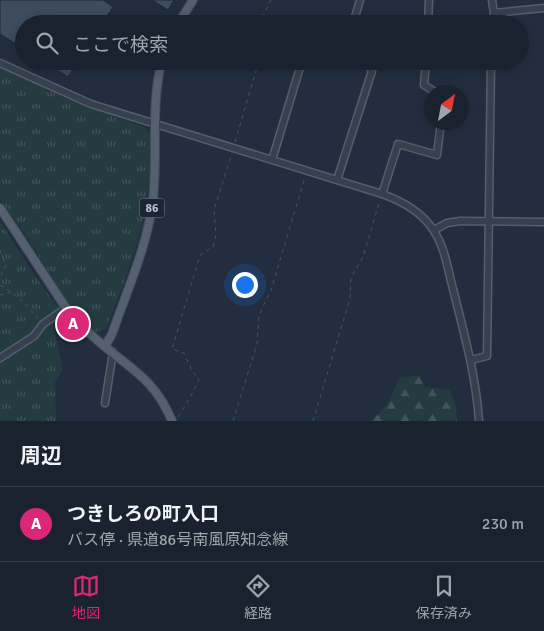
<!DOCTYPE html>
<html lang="ja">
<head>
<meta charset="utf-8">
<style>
	:root { --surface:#1a222f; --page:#272f3b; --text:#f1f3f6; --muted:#9fa4aa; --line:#383f4b; --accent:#db2777 }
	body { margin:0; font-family:Signika,"Noto Sans JP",sans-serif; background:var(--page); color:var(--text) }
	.compass { position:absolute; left:424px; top:85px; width:45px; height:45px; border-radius:50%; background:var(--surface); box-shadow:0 2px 12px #0003; rotate:32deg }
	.you { position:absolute; left:244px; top:284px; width:18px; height:18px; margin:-12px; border:4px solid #fff; border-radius:50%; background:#1a73e8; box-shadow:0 0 0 8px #1a73e833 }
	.badge { display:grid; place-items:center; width:32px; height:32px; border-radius:50%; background:var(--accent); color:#fff; font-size:16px; font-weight:700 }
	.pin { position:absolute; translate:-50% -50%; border:2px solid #fff; box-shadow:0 1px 5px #0006 }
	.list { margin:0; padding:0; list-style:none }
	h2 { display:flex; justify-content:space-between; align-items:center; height:65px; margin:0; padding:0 20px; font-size:21px }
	h2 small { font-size:16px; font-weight:400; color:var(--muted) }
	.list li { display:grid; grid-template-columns:32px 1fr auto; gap:15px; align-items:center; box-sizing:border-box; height:75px; padding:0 20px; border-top:1px solid var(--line) }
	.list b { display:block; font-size:19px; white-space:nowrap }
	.list p { margin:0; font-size:16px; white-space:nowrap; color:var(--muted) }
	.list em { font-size:16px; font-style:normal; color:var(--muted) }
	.icon { flex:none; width:28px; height:28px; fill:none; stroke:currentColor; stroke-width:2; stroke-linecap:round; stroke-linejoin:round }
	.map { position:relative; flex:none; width:544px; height:421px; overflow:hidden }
	.search { position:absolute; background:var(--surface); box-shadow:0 2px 12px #0003; left:15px; right:15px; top:15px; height:55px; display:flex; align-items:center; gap:12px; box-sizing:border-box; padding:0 18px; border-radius:28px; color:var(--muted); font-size:19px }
	.sheet { height:140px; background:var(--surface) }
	nav { display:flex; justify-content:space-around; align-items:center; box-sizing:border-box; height:70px; border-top:1px solid var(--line); background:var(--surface); font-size:14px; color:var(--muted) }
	nav a { display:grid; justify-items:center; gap:2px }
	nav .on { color:var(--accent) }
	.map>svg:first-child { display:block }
	.grass { fill:url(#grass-tufts) }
	.forest { fill:url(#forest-firs) }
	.building { fill:#3d4c5f; stroke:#1d2736 }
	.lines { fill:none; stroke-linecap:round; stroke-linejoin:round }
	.minor-casing { stroke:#545e6d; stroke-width:9 }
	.major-casing { stroke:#3f4958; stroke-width:10 }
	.path { stroke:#3f585a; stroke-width:1; stroke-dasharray:4 4; stroke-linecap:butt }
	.minor { stroke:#36404f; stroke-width:6 }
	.major { stroke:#545f6f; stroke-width:8 }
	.labels { text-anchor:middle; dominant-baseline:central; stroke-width:4; stroke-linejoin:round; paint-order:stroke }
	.shield { fill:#1b2534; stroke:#858e9d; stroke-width:1 }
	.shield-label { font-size:12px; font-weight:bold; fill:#b2bbca }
</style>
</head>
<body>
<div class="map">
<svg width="544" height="421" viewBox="0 0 544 421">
	<defs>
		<pattern id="grass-tufts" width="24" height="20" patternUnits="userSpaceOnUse" patternTransform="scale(1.25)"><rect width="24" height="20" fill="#243c40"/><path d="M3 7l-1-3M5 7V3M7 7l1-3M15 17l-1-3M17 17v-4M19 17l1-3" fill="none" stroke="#41565a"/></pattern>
		<pattern id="forest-firs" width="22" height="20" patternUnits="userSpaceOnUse" patternTransform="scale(1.25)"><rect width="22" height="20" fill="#243c40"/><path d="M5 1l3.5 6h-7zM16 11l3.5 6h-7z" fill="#41565a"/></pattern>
	</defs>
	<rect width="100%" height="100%" fill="#222e3f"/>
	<g class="grass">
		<path d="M 0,68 L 90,108 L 144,127 L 150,134 C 149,156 150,178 147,200 C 140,245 122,287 106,329 L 94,332 L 65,299 L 32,245 L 0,199 Z"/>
		<polygon points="0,221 29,267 63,315 53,324 63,370 55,381 56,421 0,421"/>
	</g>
	<polygon class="forest" points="419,376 425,387 450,390 456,406 457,421 371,421 387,405 400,377"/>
	<g class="building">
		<polygon points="0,0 103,0 113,7 102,24 24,24 24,49 0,34"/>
		<polygon points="152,0 174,0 168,10"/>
		<polygon points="43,61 78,61 68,77"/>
	</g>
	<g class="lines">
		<g class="minor-casing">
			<g id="minor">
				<polyline points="492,0 494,13 493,24"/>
				<polyline points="494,13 544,8"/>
				<polyline points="353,24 360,0"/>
				<polyline points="428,24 429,0"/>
				<polyline points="426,61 424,85 435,92"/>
				<path d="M 0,63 L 91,104 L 382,194 C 402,201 422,212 434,231 C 445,248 448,270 453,289 C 464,333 476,376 479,421"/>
				<polyline points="272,160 302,61"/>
				<polyline points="337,180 372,71 368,66 352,61"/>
				<polyline points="382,194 398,144 437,155 441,122"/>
				<polyline points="434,230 447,223 460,221 544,222"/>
				<polyline points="0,358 34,336 43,324 66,308"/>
				<polyline points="471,360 487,356 491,61"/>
				<polyline points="105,403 113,352"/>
			</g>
		</g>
		<g class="major-casing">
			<g id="major">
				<polyline points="178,24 193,0"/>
				<path d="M 0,208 L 66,308 C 75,319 85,330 96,339 C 128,368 154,377 172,421"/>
				<path d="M 105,346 L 112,334 C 127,290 148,245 153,199 C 158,153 150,105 162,61"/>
			</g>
		</g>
		<g class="path">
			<polyline points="268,24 263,16 271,0"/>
			<polyline points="235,142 259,61"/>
			<polyline points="0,250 6,266 0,276"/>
			<path d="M 0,285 C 16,294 28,305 38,319"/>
			<polyline points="0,295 11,292"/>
			<polyline points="178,417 191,396 199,379 192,371 184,353 172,349 200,255 213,247 216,235 214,210 232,153"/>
			<polyline points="233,421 257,344 259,315 271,290 305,177"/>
			<polyline points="313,421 350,299 351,278 363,257 380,200"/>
		</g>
		<use href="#minor" class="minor"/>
		<use href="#major" class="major"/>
	</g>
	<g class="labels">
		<rect class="shield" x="139.5" y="198.5" width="25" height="19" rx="4"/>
		<g class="shield-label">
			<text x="152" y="208">86</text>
		</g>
	</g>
</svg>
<svg class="compass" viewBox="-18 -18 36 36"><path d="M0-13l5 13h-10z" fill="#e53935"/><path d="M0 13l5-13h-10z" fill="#9fa4aa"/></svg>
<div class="you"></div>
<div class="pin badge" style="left:73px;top:324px">A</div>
<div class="search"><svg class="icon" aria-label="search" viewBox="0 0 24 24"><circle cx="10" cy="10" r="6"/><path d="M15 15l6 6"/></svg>ここで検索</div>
</div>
<section class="sheet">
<h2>周辺<small></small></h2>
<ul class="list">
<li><span class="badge">A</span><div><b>つきしろの町入口</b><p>バス停 · 県道86号南風原知念線</p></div><em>230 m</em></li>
</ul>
</section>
<nav>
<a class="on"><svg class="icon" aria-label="map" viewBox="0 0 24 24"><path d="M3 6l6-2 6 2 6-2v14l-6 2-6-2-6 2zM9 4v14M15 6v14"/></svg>地図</a>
<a><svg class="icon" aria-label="directions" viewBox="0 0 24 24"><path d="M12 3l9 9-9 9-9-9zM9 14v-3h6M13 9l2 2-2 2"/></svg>経路</a>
<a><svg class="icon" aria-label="saved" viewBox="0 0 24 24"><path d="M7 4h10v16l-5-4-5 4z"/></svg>保存済み</a>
</nav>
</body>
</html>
